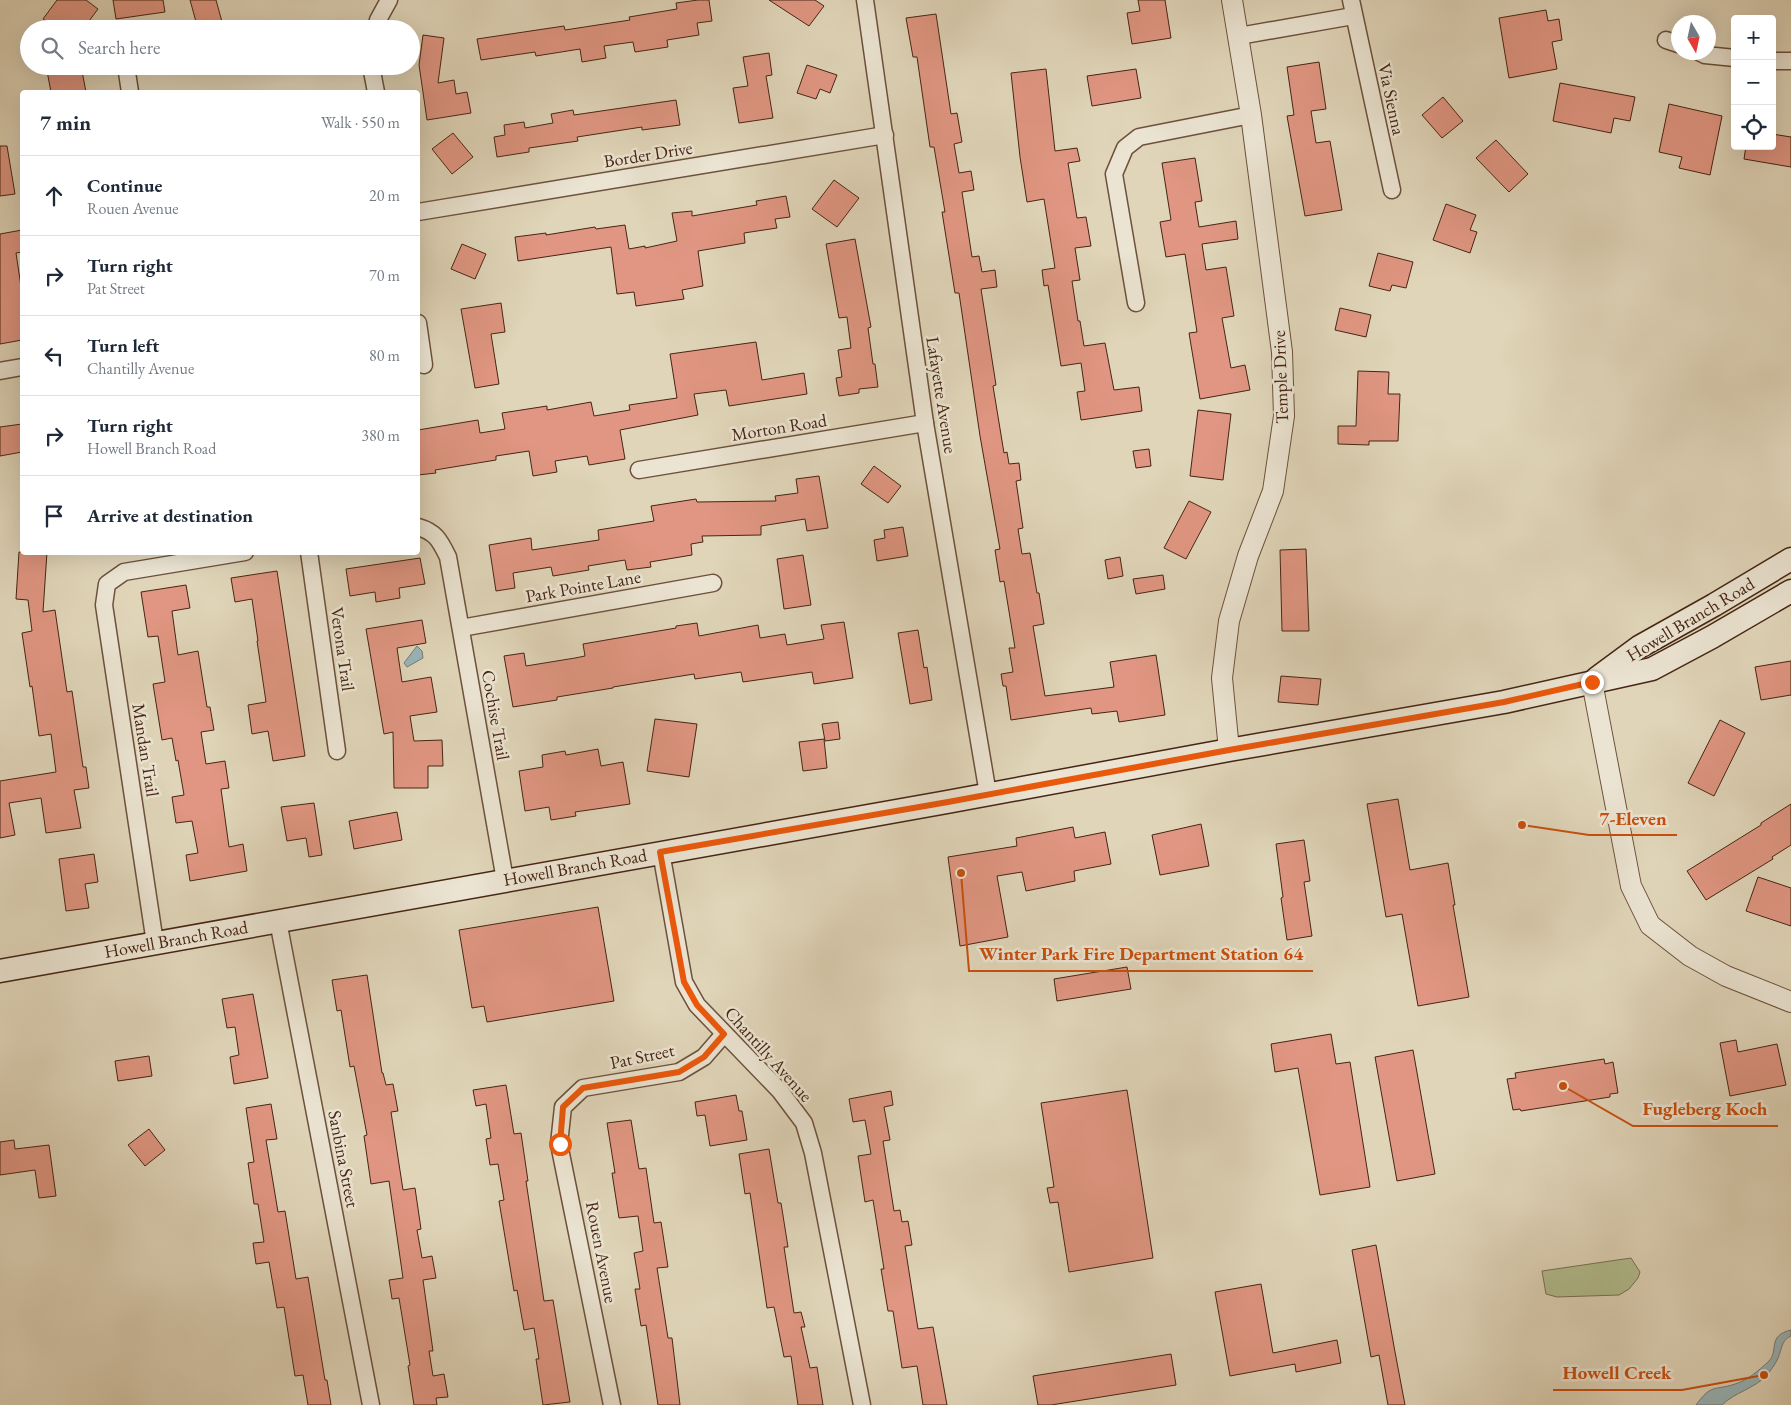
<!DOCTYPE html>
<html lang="en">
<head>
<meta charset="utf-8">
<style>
	:root { --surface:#fff; --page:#f2f2f3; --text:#1f2937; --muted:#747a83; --line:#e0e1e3 }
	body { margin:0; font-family:"EB Garamond",serif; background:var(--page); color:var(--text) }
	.controls { position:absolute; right:15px; top:15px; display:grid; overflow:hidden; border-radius:5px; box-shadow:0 5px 20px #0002 }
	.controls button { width:45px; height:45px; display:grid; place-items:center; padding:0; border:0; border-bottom:1px solid var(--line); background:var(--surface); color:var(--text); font:25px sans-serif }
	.compass { position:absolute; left:1671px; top:15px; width:45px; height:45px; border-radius:50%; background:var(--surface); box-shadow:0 5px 20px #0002; rotate:171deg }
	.stop { position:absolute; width:15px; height:15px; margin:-11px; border:4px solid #ea580c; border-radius:50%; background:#fff }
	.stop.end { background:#ea580c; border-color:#fff; box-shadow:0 1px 5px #0008 }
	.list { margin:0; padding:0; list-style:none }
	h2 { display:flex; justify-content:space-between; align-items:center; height:65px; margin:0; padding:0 20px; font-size:21px }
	h2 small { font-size:16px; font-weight:400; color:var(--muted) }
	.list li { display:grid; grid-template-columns:32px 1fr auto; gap:15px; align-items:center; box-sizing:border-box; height:80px; padding:0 20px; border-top:1px solid var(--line) }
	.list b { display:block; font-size:19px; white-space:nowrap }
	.list p { margin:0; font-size:16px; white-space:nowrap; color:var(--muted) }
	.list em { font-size:16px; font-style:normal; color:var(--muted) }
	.icon { flex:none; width:28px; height:28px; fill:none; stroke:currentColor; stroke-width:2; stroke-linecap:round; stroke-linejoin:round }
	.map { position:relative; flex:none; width:1791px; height:1405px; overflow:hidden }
	.search { position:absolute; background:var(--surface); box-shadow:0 5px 20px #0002; left:20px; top:20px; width:400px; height:55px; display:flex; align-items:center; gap:12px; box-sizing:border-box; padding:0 18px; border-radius:28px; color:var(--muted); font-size:19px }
	.panel { position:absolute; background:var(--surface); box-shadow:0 5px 20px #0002; left:20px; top:90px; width:400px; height:465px; border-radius:5px }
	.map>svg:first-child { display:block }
	.green { fill:#b2bd8f; stroke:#7c7151 }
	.water { fill:#98b6ba; stroke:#777c77 }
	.building { fill:#e09682; stroke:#462513 }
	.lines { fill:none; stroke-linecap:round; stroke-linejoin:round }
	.minor-casing { stroke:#6c513c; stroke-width:19 }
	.tertiary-casing { stroke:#6c513c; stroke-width:22 }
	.secondary-casing { stroke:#462513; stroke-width:25 }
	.minor { stroke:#ebe4d2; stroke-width:16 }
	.tertiary { stroke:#ebe4d2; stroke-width:20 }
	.secondary { stroke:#ebe4d2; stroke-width:22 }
	.route { stroke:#ea580c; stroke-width:6 }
	.labels { text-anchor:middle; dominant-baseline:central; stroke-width:5; stroke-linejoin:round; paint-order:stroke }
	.street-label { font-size:18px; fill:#462513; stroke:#ebe4d2 }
	.leader { fill:none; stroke:#c84f0d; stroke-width:2 }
	.callout-dot { fill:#c84f0d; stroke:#ebe4d2; stroke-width:2 }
	.callout-label { font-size:19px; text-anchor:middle; font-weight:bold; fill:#c84f0d; stroke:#ebe4d2; stroke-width:5; stroke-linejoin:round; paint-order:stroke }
</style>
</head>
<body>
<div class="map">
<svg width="1791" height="1405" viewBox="0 0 1791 1405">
	<rect width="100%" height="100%" fill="#e0d5b9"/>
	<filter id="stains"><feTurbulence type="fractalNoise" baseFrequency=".004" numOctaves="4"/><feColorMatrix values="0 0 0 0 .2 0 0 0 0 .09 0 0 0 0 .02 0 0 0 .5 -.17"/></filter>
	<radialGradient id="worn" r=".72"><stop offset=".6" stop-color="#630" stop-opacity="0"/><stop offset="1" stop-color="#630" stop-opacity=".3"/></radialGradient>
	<polygon class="green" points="1631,1258 1640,1272 1638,1278 1629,1289 1619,1295 1557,1297 1546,1294 1542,1271"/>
	<g class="water">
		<polygon points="417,646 422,651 423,658 407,667 404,663"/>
		<path d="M 1791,1330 L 1791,1336 C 1780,1340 1782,1353 1776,1362 C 1774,1366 1770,1371 1767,1375 C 1754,1389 1735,1392 1722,1405 L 1696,1405 C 1712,1383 1714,1391 1735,1384 C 1748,1380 1758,1371 1768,1362 C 1780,1351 1766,1336 1791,1330 Z"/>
	</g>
	<g class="building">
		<polygon points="57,0 86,0 98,9 83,29 57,29 43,19"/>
		<polygon points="113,0 163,0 165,12 116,19"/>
		<polygon points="190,0 216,0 224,29 198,29"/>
		<polygon points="698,0 709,0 712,21 697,23 699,35 667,40 668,47 635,52 633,42 604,46 606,58 582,62 580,49 536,56 535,52 481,60 477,39 564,26 565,30 630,20 629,17 677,9 676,3"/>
		<polygon points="769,0 815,0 824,6 809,26"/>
		<polygon points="1138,0 1165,0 1171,38 1132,44 1127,13 1140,11"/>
		<polygon points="1546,10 1548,21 1559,19 1562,40 1552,42 1557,69 1509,78 1499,18"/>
		<polygon points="936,14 951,114 957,113 962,142 954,144 959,173 971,171 974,190 962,192 972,257 979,256 982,272 995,270 997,287 981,289 996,385 993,386 1004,453 1007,452 1009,464 1019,463 1021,480 1016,481 1023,528 1018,529 1022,554 1030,553 1037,593 1039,593 1044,624 1033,626 1045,696 1114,687 1110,662 1156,655 1165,715 1119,722 1117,711 1092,714 1091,708 1011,720 1006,686 1003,686 1001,674 1013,672 1009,648 1015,648 1004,581 1000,582 995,550 1000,549 980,436 959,293 955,293 942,212 945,212 934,147 930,147 917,57 913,57 906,18"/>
		<polygon points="423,35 444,38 438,83 454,80 456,94 467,92 471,113 427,120 419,65"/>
		<polygon points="769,53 772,75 766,76 773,118 739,123 733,88 748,86 743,57"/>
		<polygon points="1319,62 1326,109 1311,111 1316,143 1330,141 1342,210 1305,216 1287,116 1294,115 1287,67"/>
		<polygon points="807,65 837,75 830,93 820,89 816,99 797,93"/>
		<polygon points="70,66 81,66 86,92 51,92 47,71"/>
		<polygon points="1046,69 1055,151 1077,148 1080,161 1068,163 1077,218 1086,217 1091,246 1075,248 1080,280 1072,281 1078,321 1080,321 1084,346 1105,343 1114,390 1139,387 1142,411 1081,420 1077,392 1085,391 1081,363 1061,366 1048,285 1044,286 1042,270 1055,268 1044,199 1027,202 1020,157 1011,73"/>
		<polygon points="1136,69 1141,98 1092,106 1087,76"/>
		<polygon points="1560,83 1635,97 1630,121 1614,118 1611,133 1553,121"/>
		<polygon points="1443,97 1463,121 1442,138 1422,115"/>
		<polygon points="676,100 680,125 642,130 642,127 577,137 578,141 529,148 529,152 497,157 494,137 505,135 504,125 524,122 525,128 553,123 551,114 573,110 574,115"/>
		<polygon points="1669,104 1722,116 1710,175 1679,168 1682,157 1659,152"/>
		<polygon points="453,133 473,157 452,174 432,149"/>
		<polygon points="1772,134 1791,137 1791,167 1744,159 1746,146 1772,146"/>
		<polygon points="1496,140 1528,174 1509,192 1476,158"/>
		<polygon points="0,146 7,146 15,194 0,196"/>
		<polygon points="1195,158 1202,201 1195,202 1199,227 1236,221 1238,239 1202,244 1206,270 1226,267 1234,316 1222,318 1231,368 1245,365 1250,390 1200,399 1189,333 1197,332 1185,254 1166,257 1160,222 1171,220 1162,163"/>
		<polygon points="834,180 859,198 837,227 812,209"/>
		<polygon points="786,196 790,217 775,219 777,228 744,233 745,243 698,251 703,286 682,290 684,299 636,306 634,292 617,294 611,247 518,261 515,237 546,233 546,235 595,227 596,229 625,225 629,249 645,246 645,248 677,241 672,213 692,211 692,216 757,205 756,201"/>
		<polygon points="1446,204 1476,215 1470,230 1477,232 1470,253 1433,240"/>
		<polygon points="22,230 22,252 16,253 22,293 22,340 0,344 0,234"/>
		<polygon points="855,239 871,327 868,328 873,364 875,364 878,387 859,389 859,393 839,396 836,378 842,377 838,350 851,348 847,317 839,318 826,244"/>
		<polygon points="462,244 486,254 475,279 451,269"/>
		<polygon points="1378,253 1413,262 1406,288 1392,285 1390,291 1369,286"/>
		<polygon points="501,303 505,332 491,334 499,384 475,388 461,309"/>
		<polygon points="1340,308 1371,315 1366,337 1335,330"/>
		<polygon points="756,342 762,380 804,373 807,394 729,406 726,390 694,394 698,415 620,430 625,459 589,465 587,456 555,461 557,472 533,476 529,451 496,456 496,460 435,470 436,473 418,475 418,430 478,420 480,433 505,429 502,413 547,406 547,410 591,402 594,416 630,410 629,405 677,398 670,354"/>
		<polygon points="1358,371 1389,372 1388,394 1400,394 1398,441 1369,441 1369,445 1338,444 1338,426 1356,426"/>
		<polygon points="1198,410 1231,414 1223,480 1190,476"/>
		<polygon points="22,424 22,452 0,456 0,427"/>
		<polygon points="1149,449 1151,466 1136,468 1133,451"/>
		<polygon points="874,466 901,486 888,503 861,484"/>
		<polygon points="819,476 828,528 807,531 805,519 761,526 761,535 702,536 703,542 691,544 692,555 650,562 651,567 627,570 625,560 588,566 589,570 553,576 551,567 513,573 515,588 496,591 489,545 531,538 532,550 599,540 598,530 654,521 651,506 696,499 697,502 776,501 775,496 798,493 796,479"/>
		<polygon points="1189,501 1211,512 1186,559 1164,548"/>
		<polygon points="903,527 908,556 877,561 874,540 885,538 884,530"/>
		<polygon points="1306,549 1309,631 1282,631 1280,550"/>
		<polygon points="19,552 47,552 43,612 55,610 67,692 72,691 83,767 86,767 89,788 74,790 81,828 46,833 41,798 9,803 15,835 0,838 0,781 56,772 51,734 39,736 32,686 30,687 22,633 32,631 28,600 16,599"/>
		<polygon points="803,555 811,605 784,609 777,559"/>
		<polygon points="1120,557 1123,576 1108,579 1105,560"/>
		<polygon points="420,558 425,584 399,588 400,598 376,602 375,592 350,596 346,569"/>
		<polygon points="277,571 305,756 273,761 268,731 252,734 248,705 266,702 257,641 258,641 252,599 235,602 231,578"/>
		<polygon points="1163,575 1165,589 1136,594 1133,579"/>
		<polygon points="186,585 190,608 172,611 178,655 198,651 207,707 210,707 214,730 201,732 206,764 225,761 229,788 221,789 229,847 243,844 247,871 190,881 186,855 198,853 192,821 176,823 172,797 184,795 178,760 176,761 172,738 162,740 153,684 165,682 158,636 148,637 141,592"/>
		<polygon points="422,620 426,643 397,648 402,682 431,677 437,712 410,716 414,741 442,740 443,766 428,766 428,788 394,788 393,732 384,734 366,629"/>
		<polygon points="844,622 853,678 814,684 812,672 743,682 741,672 695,679 694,674 613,687 613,688 557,697 557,700 513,707 504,656 524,653 526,666 575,658 585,656 583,644 676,628 676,626 697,623 699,636 758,625 760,638 785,634 787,645 824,639 821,625"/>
		<polygon points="918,630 924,668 927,667 932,700 910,704 898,633"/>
		<polygon points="1791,661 1791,695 1761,700 1755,667"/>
		<polygon points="1281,676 1321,679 1318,705 1278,702"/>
		<polygon points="655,719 697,724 689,777 647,771"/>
		<polygon points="1720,720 1745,733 1714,796 1688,783"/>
		<polygon points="838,722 840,739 825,741 822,724"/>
		<polygon points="824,739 827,768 803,771 799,742"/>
		<polygon points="598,749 601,766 623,762 630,804 575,812 576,816 551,820 549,807 525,811 519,771 543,767 542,755 565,751 566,755"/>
		<polygon points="1398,799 1410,870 1448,863 1455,905 1453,905 1469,997 1418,1006 1402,914 1386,917 1367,804"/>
		<polygon points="314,803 322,855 309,857 306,838 287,841 281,807"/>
		<polygon points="1791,804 1791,845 1772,857 1773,859 1706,900 1687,871 1761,825 1761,823"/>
		<polygon points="397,812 402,840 354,849 349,821"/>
		<polygon points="1201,824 1209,866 1160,875 1152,835"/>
		<polygon points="1073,827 1075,838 1105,832 1111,864 1074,871 1075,881 1026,891 1022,872 997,876 1008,937 960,946 948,857 1017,846 1016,838"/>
		<polygon points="1304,840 1310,881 1304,882 1312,936 1287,940 1281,898 1283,897 1276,844"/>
		<polygon points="94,854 98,882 85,884 89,908 66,911 59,859"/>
		<polygon points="1758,877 1791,888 1791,926 1746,911"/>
		<polygon points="598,907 614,1001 487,1022 484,1006 472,1008 459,930"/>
		<polygon points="1127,967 1131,989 1057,1001 1054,979"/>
		<polygon points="367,975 382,1073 383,1073 386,1085 393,1084 398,1111 391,1112 403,1190 415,1188 421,1229 417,1230 422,1258 432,1256 436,1278 423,1280 433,1351 429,1351 433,1376 444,1374 448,1397 436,1398 437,1405 414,1405 408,1366 410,1365 399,1298 392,1299 389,1280 403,1278 389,1181 371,1184 364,1136 367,1135 354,1066 350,1067 341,1010 337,1011 332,980"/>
		<polygon points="253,994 268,1078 234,1084 230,1057 239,1055 235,1027 227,1028 222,999"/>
		<polygon points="1331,1034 1336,1064 1350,1062 1370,1187 1320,1195 1298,1068 1275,1072 1271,1044"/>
		<polygon points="1736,1040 1738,1052 1777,1044 1786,1085 1730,1096 1720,1043"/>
		<polygon points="1413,1050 1435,1174 1397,1181 1375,1057"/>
		<polygon points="149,1056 152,1076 118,1081 115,1061"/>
		<polygon points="1604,1059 1605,1064 1613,1062 1618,1093 1610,1094 1610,1097 1521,1111 1520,1109 1513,1110 1507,1079 1516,1078 1515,1073"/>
		<polygon points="506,1085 514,1134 521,1133 528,1181 526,1181 544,1301 553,1300 570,1402 543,1405 536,1359 539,1359 534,1328 524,1330 517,1290 514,1291 499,1201 504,1200 498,1164 490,1165 486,1139 491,1138 486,1104 476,1106 473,1090"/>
		<polygon points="1127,1090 1153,1258 1069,1272 1058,1202 1050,1203 1047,1188 1054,1187 1041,1103"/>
		<polygon points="891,1091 893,1105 884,1107 890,1140 883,1141 894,1211 900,1210 902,1222 908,1221 912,1245 905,1246 918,1329 933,1327 947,1405 923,1405 917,1366 902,1368 893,1311 888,1311 881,1269 884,1269 873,1200 865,1202 858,1156 871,1154 865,1120 853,1122 849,1099"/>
		<polygon points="736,1095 739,1111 742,1111 747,1140 710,1146 705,1115 697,1116 695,1102"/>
		<polygon points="271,1104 277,1139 266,1140 278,1212 285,1211 296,1279 308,1277 325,1380 327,1380 331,1405 308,1405 303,1375 295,1376 284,1307 277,1308 269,1262 256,1264 253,1243 264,1242 258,1204 254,1204 248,1163 254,1162 246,1108"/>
		<polygon points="631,1120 639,1169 646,1168 654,1223 661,1222 668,1267 657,1268 668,1338 672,1338 680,1405 658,1405 646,1325 641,1326 635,1289 640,1289 634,1253 643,1251 638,1216 619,1218 612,1173 615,1173 607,1123"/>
		<polygon points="149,1129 165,1150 145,1166 128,1145"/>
		<polygon points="14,1140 15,1149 49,1145 56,1196 39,1198 35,1170 0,1175 0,1142"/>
		<polygon points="769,1149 778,1203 781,1203 788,1247 784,1247 794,1313 801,1312 805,1327 801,1327 810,1368 817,1367 823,1405 798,1405 791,1356 784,1357 774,1307 767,1308 750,1193 745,1194 739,1154"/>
		<polygon points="1376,1245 1395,1352 1405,1405 1388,1405 1379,1355 1371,1357 1352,1250"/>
		<polygon points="1261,1284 1273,1353 1337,1340 1341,1363 1296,1372 1295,1364 1230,1376 1215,1292"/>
		<polygon points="1171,1354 1176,1385 1051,1405 1038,1405 1033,1376"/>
	</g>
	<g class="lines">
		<g class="minor-casing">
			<g id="minor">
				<polyline points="865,0 925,423 988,794"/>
				<polyline points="1351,0 1392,190"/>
				<polyline points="376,29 378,20 389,0"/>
				<polyline points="1239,36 1353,16"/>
				<polyline points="1666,40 1678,44"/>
				<polyline points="1699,52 1705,55 1735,58"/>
				<polyline points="1772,61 1791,61"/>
				<polyline points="126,66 130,92"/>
				<polyline points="371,66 376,92"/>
				<polyline points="418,212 885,135"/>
				<polyline points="1136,303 1114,174 1125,148 1139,137 1251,115"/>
				<polyline points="418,323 424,365"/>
				<polyline points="0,371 22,367"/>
				<polyline points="639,470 925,423"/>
				<path d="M 418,527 C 436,532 440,541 448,557 L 505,880"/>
				<polyline points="309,552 337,751"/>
				<polyline points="461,628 713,583"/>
				<polyline points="661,852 684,982 697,1005 780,1091 804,1123 813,1153 862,1405"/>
				<polyline points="278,921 371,1405"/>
				<polyline points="155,943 104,605 107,584 124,572 245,552"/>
				<polyline points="612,1405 559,1144 563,1107 583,1088 679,1072 704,1057 724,1034"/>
			</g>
		</g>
		<g class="tertiary-casing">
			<g id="tertiary">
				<polyline points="1592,682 1631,886 1650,925 1690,956 1726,976 1791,1002"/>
				<polyline points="1229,750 1222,678 1229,621 1248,556 1273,491 1284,416 1282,352 1251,115 1232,0"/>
			</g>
		</g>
		<g class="secondary-casing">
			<g id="secondary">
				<polyline points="1597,678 1639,647 1714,605 1791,559"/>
				<polyline points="0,971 947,802 1229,750 1504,702 1652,669 1712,637 1791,591"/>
			</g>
		</g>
		<use href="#minor" class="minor"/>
		<use href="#tertiary" class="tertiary"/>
		<use href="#secondary" class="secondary"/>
	</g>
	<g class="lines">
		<polyline class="route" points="560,1144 563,1107 583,1088 679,1072 704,1057 724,1034 697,1005 684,982 660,852 948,802 1229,750 1504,702 1592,682"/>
	</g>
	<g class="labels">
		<g class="street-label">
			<text transform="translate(1392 99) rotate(78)">Via Sienna</text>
			<text transform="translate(648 154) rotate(-9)">Border Drive</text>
			<text transform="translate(1280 377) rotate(-92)">Temple Drive</text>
			<text transform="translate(942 395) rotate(81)">Lafayette Avenue</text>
			<text transform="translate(779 427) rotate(-9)">Morton Road</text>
			<text transform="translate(583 586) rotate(-10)">Park Pointe Lane</text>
			<text transform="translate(1690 619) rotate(-31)">Howell Branch Road</text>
			<text transform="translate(343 649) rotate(82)">Verona Trail</text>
			<text transform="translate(496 715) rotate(80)">Cochise Trail</text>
			<text transform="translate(146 750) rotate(81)">Mandan Trail</text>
			<text transform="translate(575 867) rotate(-10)">Howell Branch Road</text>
			<text transform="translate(176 939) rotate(-10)">Howell Branch Road</text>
			<text transform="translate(769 1054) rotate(48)">Chantilly Avenue</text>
			<text transform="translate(642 1056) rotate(-12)">Pat Street</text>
			<text transform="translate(344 1159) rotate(79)">Sanbina Street</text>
			<text transform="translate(602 1252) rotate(79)">Rouen Avenue</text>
		</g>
	</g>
	<path class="leader" d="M1522 825L1589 835H1677M961 873L969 971H1313M1563 1086L1633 1126H1778M1764 1375L1682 1390H1553"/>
	<g class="callout-dot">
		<circle cx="1522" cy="825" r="5"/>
		<circle cx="961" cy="873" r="5"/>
		<circle cx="1563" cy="1086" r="5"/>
		<circle cx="1764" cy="1375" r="5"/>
	</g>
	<g class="callout-label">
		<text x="1633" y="825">7-Eleven</text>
		<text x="1141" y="960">Winter Park Fire Department Station 64</text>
		<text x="1705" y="1115">Fugleberg Koch</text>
		<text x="1617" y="1379">Howell Creek</text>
	</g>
	<rect width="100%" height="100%" filter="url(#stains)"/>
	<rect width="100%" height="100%" fill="url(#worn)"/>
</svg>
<div class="controls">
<button>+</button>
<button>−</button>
<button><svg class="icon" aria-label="locate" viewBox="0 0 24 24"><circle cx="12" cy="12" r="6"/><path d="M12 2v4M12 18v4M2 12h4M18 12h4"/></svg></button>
</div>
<svg class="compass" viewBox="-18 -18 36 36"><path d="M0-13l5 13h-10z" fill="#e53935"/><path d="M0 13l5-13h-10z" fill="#747a83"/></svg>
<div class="stop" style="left:560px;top:1144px"></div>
<div class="stop end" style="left:1592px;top:682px"></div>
<div class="search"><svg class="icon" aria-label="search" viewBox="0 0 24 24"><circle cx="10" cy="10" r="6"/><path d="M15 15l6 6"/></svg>Search here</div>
<section class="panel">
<h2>7 min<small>Walk · 550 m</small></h2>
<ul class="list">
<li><svg class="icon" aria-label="ahead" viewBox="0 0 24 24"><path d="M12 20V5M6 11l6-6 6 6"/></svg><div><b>Continue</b><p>Rouen Avenue</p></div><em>20 m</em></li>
<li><svg class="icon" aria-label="right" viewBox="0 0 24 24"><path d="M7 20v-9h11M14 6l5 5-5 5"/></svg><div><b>Turn right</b><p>Pat Street</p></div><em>70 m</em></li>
<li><svg class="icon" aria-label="left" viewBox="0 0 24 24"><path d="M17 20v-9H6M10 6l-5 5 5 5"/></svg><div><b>Turn left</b><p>Chantilly Avenue</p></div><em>80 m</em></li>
<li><svg class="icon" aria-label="right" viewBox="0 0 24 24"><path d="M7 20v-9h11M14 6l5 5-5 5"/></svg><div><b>Turn right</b><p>Howell Branch Road</p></div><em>380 m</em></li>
<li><svg class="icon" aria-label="arrive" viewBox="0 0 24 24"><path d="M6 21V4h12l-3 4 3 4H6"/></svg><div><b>Arrive at destination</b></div></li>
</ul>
</section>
</div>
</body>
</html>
